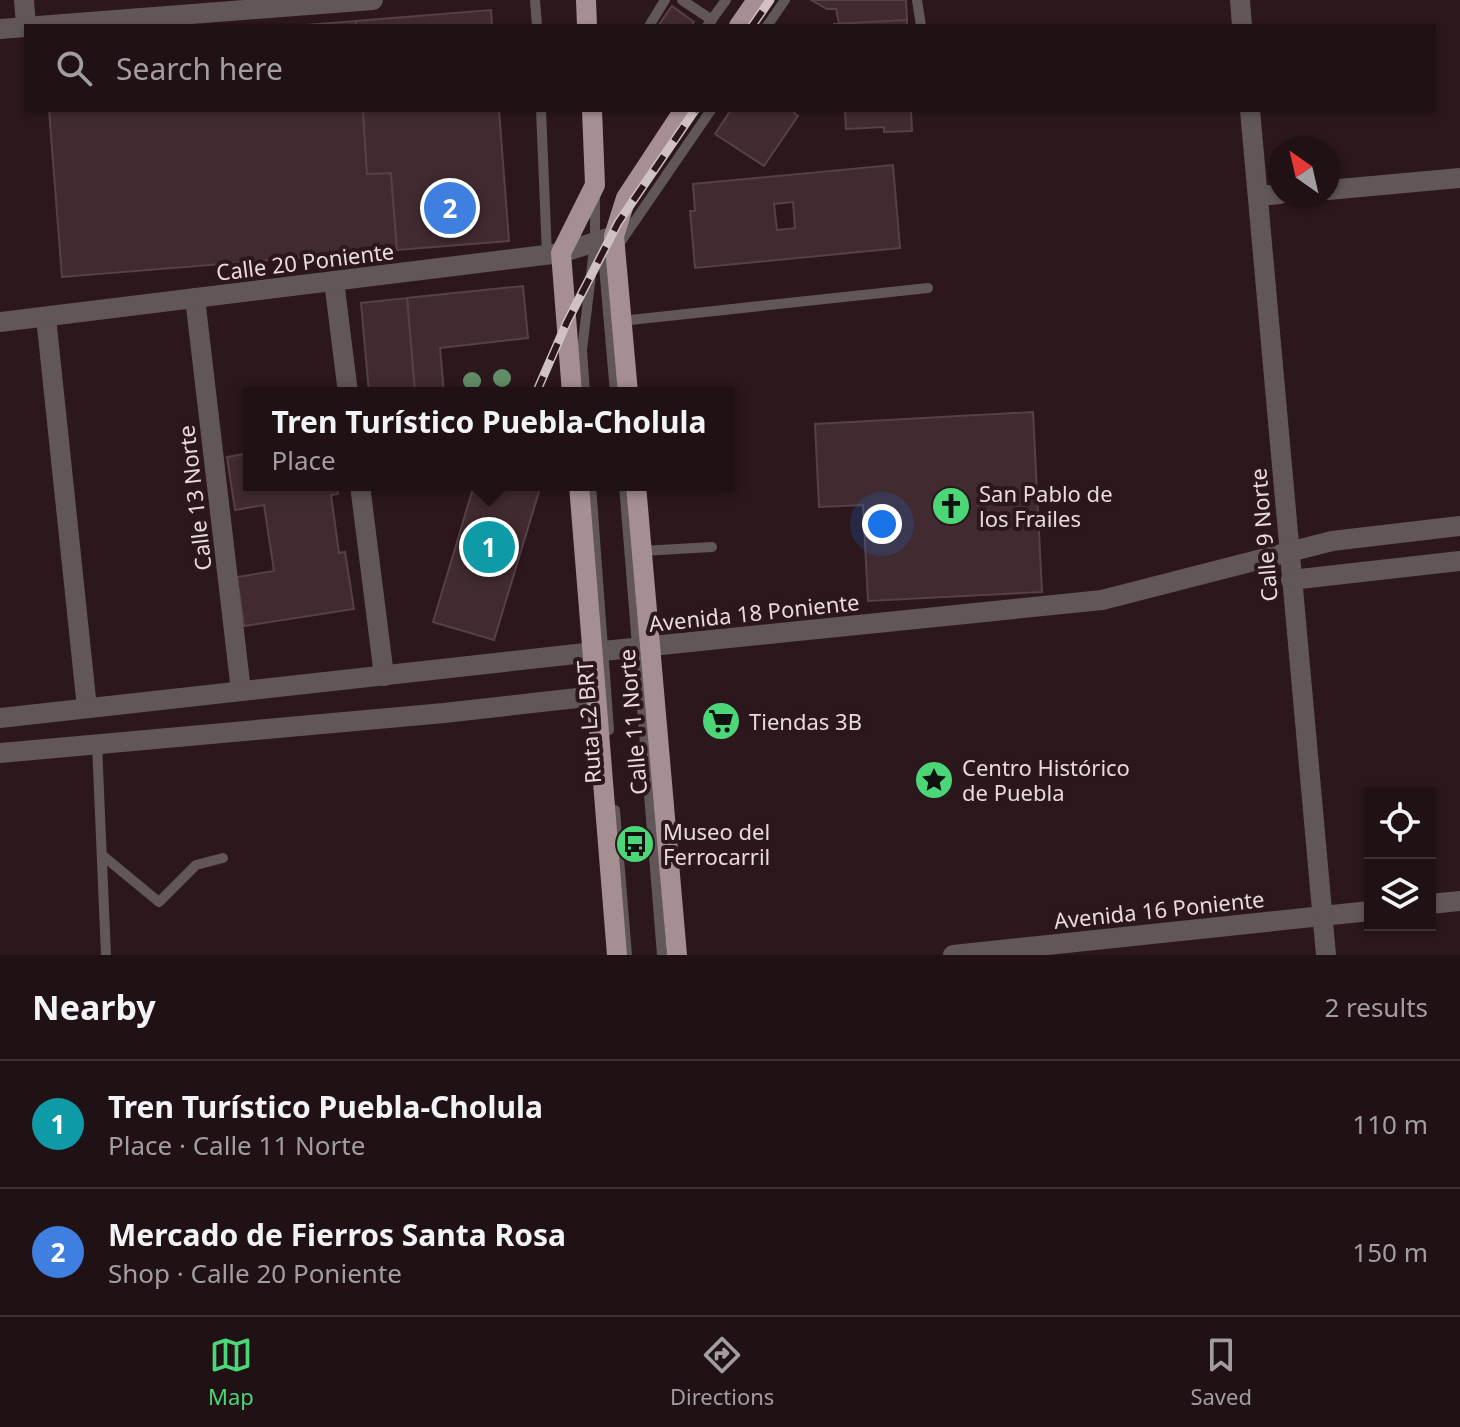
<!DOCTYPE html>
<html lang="en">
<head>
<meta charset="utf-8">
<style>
	:root { --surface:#201115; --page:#281a1e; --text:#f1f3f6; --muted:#a29da0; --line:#3d3134; --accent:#4bd677 }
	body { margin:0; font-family:"Noto Sans",sans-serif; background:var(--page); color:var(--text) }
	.controls { position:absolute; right:24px; bottom:24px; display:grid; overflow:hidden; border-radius:0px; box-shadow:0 2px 6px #0004 }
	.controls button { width:72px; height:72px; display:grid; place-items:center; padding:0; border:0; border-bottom:2px solid var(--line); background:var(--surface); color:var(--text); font:40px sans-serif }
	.compass { position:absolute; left:1268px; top:136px; width:72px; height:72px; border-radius:50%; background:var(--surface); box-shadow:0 2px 6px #0004; rotate:326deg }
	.you { position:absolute; left:882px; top:524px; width:28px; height:28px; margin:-20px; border:6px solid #fff; border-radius:50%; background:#1a73e8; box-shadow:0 0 0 12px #1a73e833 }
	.badge { display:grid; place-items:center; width:52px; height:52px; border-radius:50%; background:var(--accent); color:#fff; font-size:26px; font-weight:700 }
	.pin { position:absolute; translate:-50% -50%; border:4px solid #fff; box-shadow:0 2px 8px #0006 }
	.popup { position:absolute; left:243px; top:387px; width:492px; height:104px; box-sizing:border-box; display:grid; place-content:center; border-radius:0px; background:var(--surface); filter:drop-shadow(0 2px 6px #0005); font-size:26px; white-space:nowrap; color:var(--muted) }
	.popup b { font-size:30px; color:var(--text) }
	.popup::after { content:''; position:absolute; left:50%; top:100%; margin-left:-16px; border:16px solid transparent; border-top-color:var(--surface) }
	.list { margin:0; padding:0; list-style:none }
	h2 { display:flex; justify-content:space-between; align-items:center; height:104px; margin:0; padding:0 32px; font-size:34px }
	h2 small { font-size:26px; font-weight:400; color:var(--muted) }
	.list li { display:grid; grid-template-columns:52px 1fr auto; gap:24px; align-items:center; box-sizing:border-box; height:128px; padding:0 32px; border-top:2px solid var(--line) }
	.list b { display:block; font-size:30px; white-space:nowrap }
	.list p { margin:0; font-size:26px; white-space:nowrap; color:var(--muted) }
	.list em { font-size:26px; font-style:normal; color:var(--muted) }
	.icon { flex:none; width:44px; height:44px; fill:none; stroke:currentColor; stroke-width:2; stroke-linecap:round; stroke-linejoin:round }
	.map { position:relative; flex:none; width:1460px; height:955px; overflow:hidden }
	.search { position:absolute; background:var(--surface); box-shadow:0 2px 6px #0004; left:24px; right:24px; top:24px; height:88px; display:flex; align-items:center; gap:20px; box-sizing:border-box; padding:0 28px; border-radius:0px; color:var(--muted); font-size:30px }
	.sheet { height:360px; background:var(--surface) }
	nav { display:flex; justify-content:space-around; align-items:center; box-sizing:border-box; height:112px; border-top:2px solid var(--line); background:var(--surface); font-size:22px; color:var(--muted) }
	nav a { display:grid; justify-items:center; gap:4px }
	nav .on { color:var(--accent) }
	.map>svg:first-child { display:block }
	.building { fill:#412b30; stroke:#574145; stroke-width:2; fill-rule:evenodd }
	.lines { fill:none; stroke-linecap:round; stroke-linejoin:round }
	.service { stroke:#615658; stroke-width:10 }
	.minor { stroke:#615658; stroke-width:20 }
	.tertiary { stroke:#615658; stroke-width:20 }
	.primary { stroke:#a58f93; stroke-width:20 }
	.rail-casing { stroke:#d0c1c5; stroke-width:9 }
	.rail { stroke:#2b171c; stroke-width:6; stroke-dasharray:18; stroke-linecap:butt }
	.tree { fill:#618d67 }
	.labels { text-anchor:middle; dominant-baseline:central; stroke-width:8; stroke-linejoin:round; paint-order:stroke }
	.street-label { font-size:22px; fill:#e8dadd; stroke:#2b171c }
	.poi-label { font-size:22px; fill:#e8dadd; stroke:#2b171c; text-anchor:start }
</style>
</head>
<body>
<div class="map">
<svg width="1460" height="955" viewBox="0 0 1460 955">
	<rect width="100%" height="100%" fill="#2b171c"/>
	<g class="building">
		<polygon points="811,0 906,0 907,20 839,24 836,9 827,9"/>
		<polygon points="672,6 694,22 691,26 658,26"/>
		<polygon points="491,10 492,26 356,26 356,21"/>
		<polygon points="907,20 907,26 834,26 834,24"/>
		<polygon points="356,21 356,26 292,26"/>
		<polygon points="49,110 363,110 367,174 391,173 397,250 62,277"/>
		<polygon points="363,110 499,110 509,241 397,250 391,173 367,174"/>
		<polygon points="731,110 796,110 794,113 798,116 764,166 715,134"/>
		<polygon points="845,110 911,110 912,131 884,132 884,127 846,129"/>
		<path d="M 893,165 L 900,248 L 695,268 L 690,211 L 695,211 L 693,184 ZM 793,202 L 795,228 L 777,230 L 774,204 Z"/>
		<polygon points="523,286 528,338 440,348 444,393 415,393 407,298"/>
		<polygon points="407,298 415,393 369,393 361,303"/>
		<polygon points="1033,412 1042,592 868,601 863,505 819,507 815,424"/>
		<polygon points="249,453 249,485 337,485 338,494 331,495 339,553 345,552 354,609 244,626 237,577 274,571 264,505 235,510 227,457"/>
		<polygon points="474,485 541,485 494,640 433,622"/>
	</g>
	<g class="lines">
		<g class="service">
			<polyline points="535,0 537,26"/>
			<polyline points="682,0 712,20"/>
			<polyline points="917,0 921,26"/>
			<polyline points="649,26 665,0"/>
			<polyline points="707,26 726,0"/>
			<polyline points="767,26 785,0"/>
			<polyline points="541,110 547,255"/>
			<polyline points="621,321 928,288"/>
			<polyline points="585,393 582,350 595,241 595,195"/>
			<polyline points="615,393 604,266 711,110"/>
			<polyline points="591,485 609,730"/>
			<polyline points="624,485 662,955"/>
			<polyline points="642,551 712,547"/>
			<polyline points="97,744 106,955"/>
			<polyline points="615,810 627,955"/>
			<polyline points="102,855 159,902 196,865 223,858"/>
		</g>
		<g class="minor">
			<polyline points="24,0 26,26"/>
			<polyline points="38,26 373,0"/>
			<polyline points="0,29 26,27"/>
			<polyline points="1328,190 1460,178"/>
			<polyline points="1258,196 1280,194"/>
			<polyline points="334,281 348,393"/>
			<polyline points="195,298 241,691"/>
			<polyline points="46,317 87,708"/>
			<polyline points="0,322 561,253 614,236"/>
			<polyline points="360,485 384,676"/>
			<polyline points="1430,904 1460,901"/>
			<polyline points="953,955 1370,911"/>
		</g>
		<g class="tertiary">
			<polyline points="1240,0 1242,26"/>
			<polyline points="1250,110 1326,955"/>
			<polyline points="1291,580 1460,561"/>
			<polyline points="0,718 603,651 1102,600 1332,541 1460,526"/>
			<polyline points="0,753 444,713 595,696"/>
		</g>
		<g class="primary">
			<polyline points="586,0 587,26"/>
			<polyline points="739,26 757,0"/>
			<polyline points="572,393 561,253 595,185 592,110"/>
			<polyline points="628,393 614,236 626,198 684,110"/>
			<polyline points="579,485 617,955"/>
			<polyline points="636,485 677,955"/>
		</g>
		<g class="rail-casing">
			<g id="rail">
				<polyline points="752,26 770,0"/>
				<polyline points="536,393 567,322 618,223 695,110"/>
			</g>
		</g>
		<use href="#rail" class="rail"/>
	</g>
	<g class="tree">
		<circle cx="502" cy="378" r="9"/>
		<circle cx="472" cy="381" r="9"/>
	</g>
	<defs>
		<g id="church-disc" transform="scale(2)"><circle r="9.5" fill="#4bd677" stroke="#2b171c"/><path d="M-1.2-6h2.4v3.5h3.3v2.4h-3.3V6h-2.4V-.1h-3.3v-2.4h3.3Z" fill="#111"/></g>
		<g id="supermarket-disc" transform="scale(2)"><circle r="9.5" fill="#4bd677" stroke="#2b171c"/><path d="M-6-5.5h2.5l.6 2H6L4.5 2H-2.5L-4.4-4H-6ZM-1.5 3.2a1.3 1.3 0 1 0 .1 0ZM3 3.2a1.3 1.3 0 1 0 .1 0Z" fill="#111"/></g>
		<g id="sight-disc" transform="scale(2)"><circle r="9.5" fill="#4bd677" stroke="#2b171c"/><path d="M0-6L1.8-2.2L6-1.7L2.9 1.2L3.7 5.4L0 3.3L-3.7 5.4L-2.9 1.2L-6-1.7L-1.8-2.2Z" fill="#111"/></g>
		<g id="bus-disc" transform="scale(2)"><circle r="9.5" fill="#4bd677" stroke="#2b171c"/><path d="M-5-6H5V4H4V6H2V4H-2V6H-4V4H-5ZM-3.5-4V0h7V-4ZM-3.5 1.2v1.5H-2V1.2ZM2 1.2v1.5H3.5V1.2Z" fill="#111"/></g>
	</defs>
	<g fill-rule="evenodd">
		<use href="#church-disc" x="951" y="506"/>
		<use href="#supermarket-disc" x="721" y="721"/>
		<use href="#sight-disc" x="934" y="780"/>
		<use href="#bus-disc" x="635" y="844"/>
	</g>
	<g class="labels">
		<g class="street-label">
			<text transform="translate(305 261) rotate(-7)">Calle 20 Poniente</text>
			<text transform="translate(194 498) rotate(-97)">Calle 13 Norte</text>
			<text transform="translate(1263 535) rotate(-95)">Calle 9 Norte</text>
			<text transform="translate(754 612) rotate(-6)">Avenida 18 Poniente</text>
			<text transform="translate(588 722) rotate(-94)">Ruta L2 BRT</text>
			<text transform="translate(632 722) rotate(-95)">Calle 11 Norte</text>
			<text transform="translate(1159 909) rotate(-6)">Avenida 16 Poniente</text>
		</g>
		<g class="poi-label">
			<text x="979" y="493">San Pablo de<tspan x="979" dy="25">los Frailes</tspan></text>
			<text x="749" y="721">Tiendas 3B</text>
			<text x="962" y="767">Centro Histórico<tspan x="962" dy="25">de Puebla</tspan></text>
			<text x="663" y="831">Museo del<tspan x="663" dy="25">Ferrocarril</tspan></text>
		</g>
	</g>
</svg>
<div class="controls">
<button><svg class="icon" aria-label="locate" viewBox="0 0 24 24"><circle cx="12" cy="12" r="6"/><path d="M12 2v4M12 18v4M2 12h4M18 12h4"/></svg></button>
<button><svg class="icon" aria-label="layers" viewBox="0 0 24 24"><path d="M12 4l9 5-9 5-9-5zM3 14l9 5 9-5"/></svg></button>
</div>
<svg class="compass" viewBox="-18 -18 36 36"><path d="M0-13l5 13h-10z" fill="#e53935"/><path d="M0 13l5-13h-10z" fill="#a29da0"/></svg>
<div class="you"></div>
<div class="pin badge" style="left:489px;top:547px;background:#0f9aa8">1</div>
<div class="popup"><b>Tren Turístico Puebla-Cholula</b>Place</div>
<div class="pin badge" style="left:450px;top:208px;background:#3f7fe0">2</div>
<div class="search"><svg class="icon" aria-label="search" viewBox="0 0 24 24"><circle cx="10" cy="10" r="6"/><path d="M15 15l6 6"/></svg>Search here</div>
</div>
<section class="sheet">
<h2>Nearby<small>2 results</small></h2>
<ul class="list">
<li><span class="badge" style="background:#0f9aa8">1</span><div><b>Tren Turístico Puebla-Cholula</b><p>Place · Calle 11 Norte</p></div><em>110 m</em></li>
<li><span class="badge" style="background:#3f7fe0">2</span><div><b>Mercado de Fierros Santa Rosa</b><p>Shop · Calle 20 Poniente</p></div><em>150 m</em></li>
</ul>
</section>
<nav>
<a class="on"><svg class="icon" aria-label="map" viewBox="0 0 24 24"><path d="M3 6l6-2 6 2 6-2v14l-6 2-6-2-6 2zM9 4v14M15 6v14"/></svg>Map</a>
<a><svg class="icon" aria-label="directions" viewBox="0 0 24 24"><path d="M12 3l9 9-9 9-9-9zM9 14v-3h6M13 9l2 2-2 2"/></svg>Directions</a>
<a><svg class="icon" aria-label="saved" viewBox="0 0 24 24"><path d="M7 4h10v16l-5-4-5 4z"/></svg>Saved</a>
</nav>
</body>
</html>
